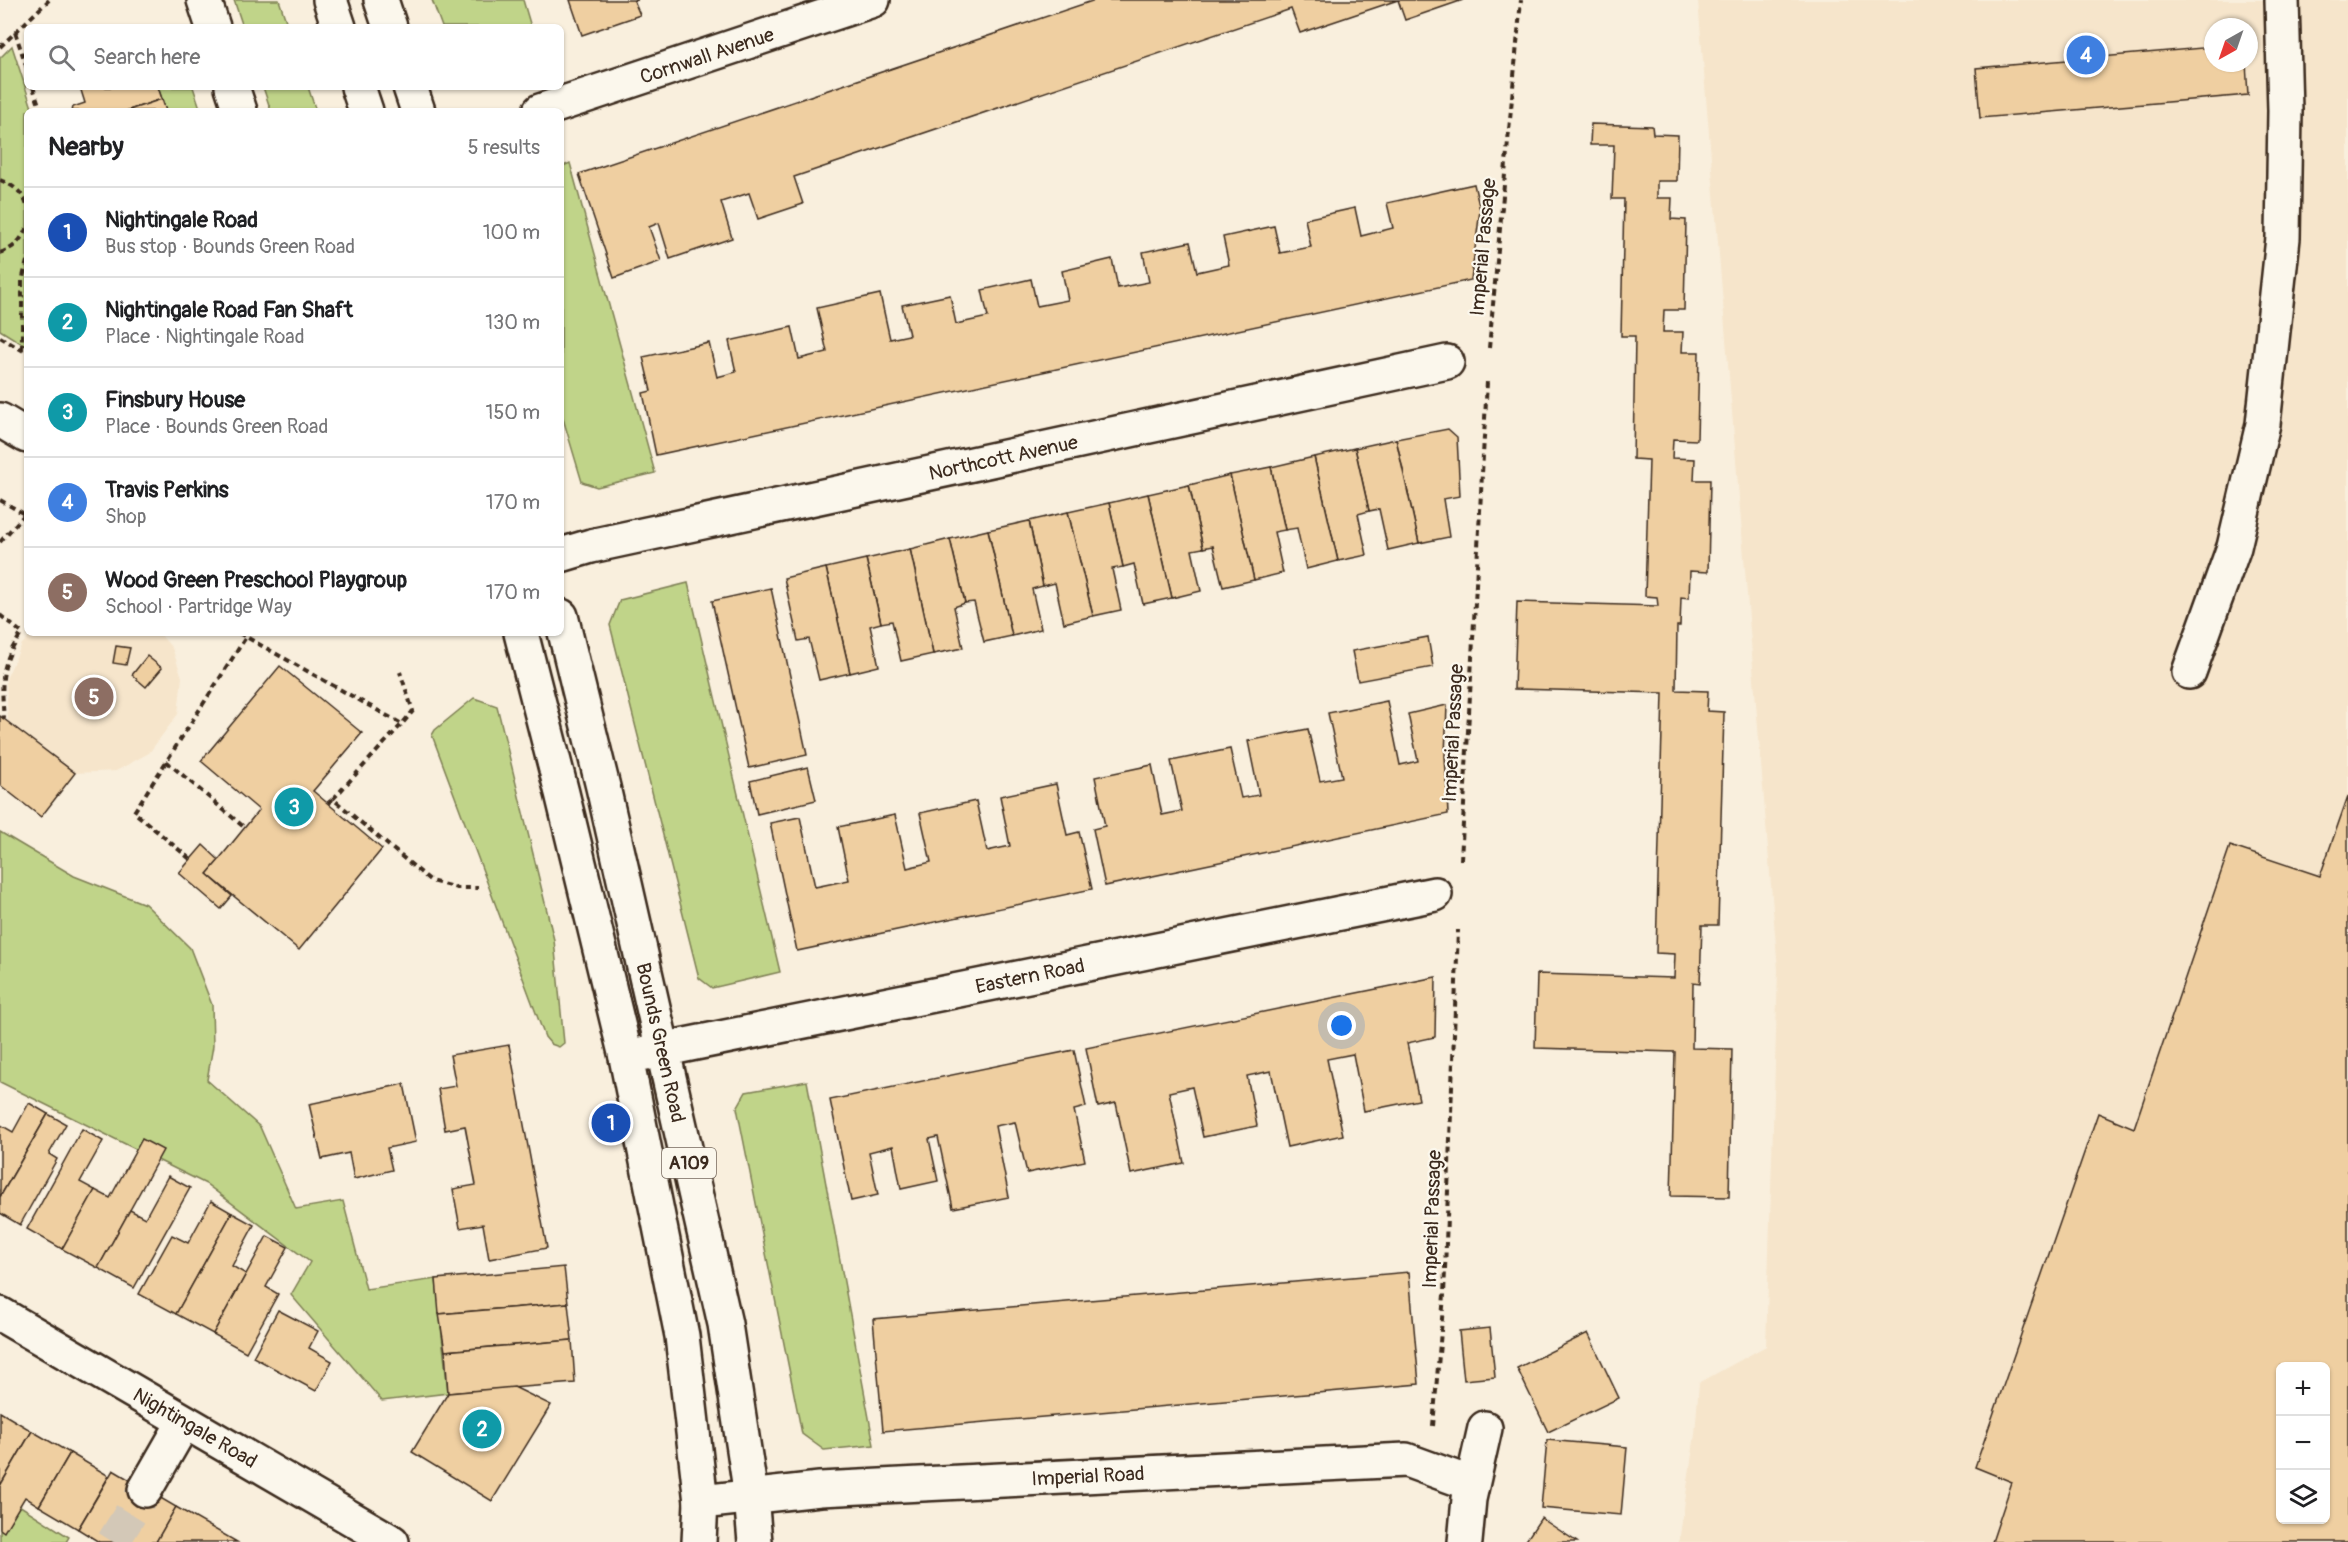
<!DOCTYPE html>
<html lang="en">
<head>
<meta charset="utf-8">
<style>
	:root { --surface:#fff; --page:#f2f2f2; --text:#202124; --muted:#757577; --line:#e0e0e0; --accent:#d1495b }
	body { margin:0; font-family:Pangolin,sans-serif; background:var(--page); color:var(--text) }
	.controls { position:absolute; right:18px; bottom:18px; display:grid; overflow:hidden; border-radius:9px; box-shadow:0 2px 4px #0004 }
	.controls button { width:54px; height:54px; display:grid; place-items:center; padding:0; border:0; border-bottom:2px solid var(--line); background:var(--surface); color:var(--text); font:30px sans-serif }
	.compass { position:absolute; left:2204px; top:18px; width:54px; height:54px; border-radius:50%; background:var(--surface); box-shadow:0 2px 4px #0004; rotate:220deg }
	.you { position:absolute; left:1342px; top:1026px; width:21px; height:21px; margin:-15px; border:4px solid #fff; border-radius:50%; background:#1a73e8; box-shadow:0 0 0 9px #1a73e833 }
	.badge { display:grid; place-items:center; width:39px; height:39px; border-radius:50%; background:var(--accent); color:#fff; font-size:20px; font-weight:700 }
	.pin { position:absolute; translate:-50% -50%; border:3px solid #fff; box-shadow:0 2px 6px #0006 }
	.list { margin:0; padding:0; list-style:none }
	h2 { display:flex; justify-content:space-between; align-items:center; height:78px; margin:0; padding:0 24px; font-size:26px }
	h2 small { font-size:20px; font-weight:400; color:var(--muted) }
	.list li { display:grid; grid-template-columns:39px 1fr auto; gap:18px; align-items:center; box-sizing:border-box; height:90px; padding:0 24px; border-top:2px solid var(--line) }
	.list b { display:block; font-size:22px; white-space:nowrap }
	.list p { margin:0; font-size:20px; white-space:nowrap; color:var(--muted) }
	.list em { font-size:20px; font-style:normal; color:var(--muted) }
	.icon { flex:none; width:33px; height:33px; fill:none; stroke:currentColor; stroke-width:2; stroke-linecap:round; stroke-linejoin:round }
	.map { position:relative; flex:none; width:2348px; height:1542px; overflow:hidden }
	.search { position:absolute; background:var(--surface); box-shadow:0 2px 4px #0004; left:24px; top:24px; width:540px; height:66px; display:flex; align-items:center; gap:15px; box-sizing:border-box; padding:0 21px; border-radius:9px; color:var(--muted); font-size:22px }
	.panel { position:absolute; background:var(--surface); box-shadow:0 2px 4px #0004; left:24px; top:108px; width:540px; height:528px; border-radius:9px }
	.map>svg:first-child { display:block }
	.built { fill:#f6e5cb; fill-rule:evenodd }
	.green { fill:#c0d489; stroke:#7e7f54; stroke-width:1.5 }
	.building { fill:#efcfa1; stroke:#3b2a1e; stroke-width:1.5; fill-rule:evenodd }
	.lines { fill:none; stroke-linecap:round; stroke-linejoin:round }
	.minor-tunnel { stroke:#d3c8b7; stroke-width:33; stroke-dasharray:33 16; stroke-linecap:butt }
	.minor-casing { stroke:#3b2a1e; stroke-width:38 }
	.major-casing { stroke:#3b2a1e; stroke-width:38 }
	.path { stroke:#3b2a1e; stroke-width:4; stroke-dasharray:6 4.5; stroke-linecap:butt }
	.minor { stroke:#fbf7ec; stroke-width:33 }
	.major { stroke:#fbf7ec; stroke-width:33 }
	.labels { text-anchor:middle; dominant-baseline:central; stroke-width:4.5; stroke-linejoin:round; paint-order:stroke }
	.shield { fill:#fbf7ec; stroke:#75685c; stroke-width:1.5 }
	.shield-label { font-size:18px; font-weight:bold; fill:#3b2a1e }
	.street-label { font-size:20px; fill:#3b2a1e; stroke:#fbf7ec }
</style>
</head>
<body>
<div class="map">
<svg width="2348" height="1542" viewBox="0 0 2348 1542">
	<rect width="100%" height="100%" fill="#f9efdd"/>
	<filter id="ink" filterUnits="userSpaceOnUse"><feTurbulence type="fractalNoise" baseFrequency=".0167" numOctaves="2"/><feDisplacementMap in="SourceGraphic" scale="12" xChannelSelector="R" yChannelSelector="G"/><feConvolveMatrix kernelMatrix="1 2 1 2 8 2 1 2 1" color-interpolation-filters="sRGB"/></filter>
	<g filter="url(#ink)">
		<g class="built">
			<path d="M 1698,0 L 2348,0 L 2348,1542 L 1679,1542 L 1695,1434 L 1699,1383 L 1766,1346 L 1778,970 ZM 2213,27 L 2249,27 L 2249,63 L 2213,63 ZM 2280,1366 L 2326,1366 L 2326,1520 L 2280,1520 Z"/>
			<polygon points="33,633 159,633 172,648 182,677 178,714 149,753 116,771 75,773 8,721 6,679 22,644"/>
		</g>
		<g class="green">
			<polygon points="234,0 279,0 288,27 243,27"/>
			<polygon points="432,0 523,0 531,27 442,27"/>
			<polygon points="12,46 33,111 27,111 27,347 0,330 0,58"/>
			<polygon points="158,87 193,87 201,111 166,111"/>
			<polygon points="263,87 308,87 316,111 271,111"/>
			<polygon points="570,163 655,473 597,487 582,482 561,412 561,167"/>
			<polygon points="688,583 780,972 712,988 699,978 610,625 620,600"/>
			<polygon points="474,698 497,706 554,940 564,1043 559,1047 551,1044 545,1037 432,735 435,730"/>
			<polygon points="0,832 74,876 145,904 190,948 212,1005 213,1046 207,1080 260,1127 296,1209 343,1201 366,1289 436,1279 448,1393 382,1401 291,1295 310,1262 206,1184 0,1082"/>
			<polygon points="807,1081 874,1445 824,1450 802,1434 737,1108 746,1092"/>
			<polygon points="0,1493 69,1537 66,1542 0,1542"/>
		</g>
		<g class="building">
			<polygon points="570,0 638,0 634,1 640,15 582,35"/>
			<polygon points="1095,0 1463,0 1405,20 1398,0 1300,33 1291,9 794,177 803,204 758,219 749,193 721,202 732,238 670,259 659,223 649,227 661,261 614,278 579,174"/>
			<polygon points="2213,47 2213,63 2246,63 2248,95 1980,118 1976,68"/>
			<polygon points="80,87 158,87 162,99 126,111 72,111 73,107 85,103"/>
			<polygon points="162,99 166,111 126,111"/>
			<polygon points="1591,124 1652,126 1653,134 1678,135 1677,181 1657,181 1657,198 1672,198 1671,219 1686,220 1684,310 1664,310 1663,332 1683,332 1682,352 1699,352 1697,440 1673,439 1672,458 1695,459 1694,480 1710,480 1708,572 1690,571 1689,598 1681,597 1680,626 1677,626 1676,690 1708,691 1707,711 1724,712 1718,925 1702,925 1700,984 1693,983 1692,1048 1732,1049 1729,1197 1671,1196 1675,1052 1535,1048 1537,974 1674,978 1675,954 1656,953 1663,693 1514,689 1517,602 1658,606 1657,597 1645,596 1649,460 1633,459 1635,336 1621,336 1624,199 1612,199 1614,145 1590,145"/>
			<polygon points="1474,184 1480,210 1471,280 656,455 643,393 651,391 643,357 709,343 717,377 736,372 729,341 792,327 799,359 827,352 817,308 880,294 890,339 909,335 902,305 950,295 956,324 988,317 982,290 1031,279 1037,306 1068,300 1062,271 1112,259 1118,288 1149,282 1143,252 1190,242 1197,272 1229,265 1223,237 1274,226 1280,253 1311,247 1305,219 1355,208 1361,236 1393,228 1387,203"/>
			<polygon points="1448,429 1457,437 1460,496 1443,499 1449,537 1419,543 1396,439"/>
			<polygon points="1396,439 1419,543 1388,550 1379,509 1369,511 1355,448"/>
			<polygon points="1355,448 1369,511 1358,514 1367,555 1338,561 1314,457"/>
			<polygon points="1314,457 1338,561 1306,569 1297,528 1285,530 1271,467"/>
			<polygon points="1271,467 1285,530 1274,532 1283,573 1254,580 1230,475"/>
			<polygon points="1230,475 1254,580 1223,587 1213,546 1203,548 1189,485"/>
			<polygon points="1189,485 1203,548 1192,550 1201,591 1172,598 1148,494"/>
			<polygon points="1148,494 1172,598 1143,604 1134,564 1123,567 1109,503"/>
			<polygon points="1109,503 1123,567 1112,569 1121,610 1093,616 1068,512"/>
			<polygon points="1068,512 1093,616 1064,623 1055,583 1043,586 1029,521"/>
			<polygon points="1029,521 1043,586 1032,589 1041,629 1012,636 988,530"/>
			<polygon points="988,530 1012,636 984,642 974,602 965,603 950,539"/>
			<polygon points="950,539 965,603 954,607 963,648 933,654 910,549"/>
			<polygon points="910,549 933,654 901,661 892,621 881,623 866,559"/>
			<polygon points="866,559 881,623 870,626 879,666 850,673 826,568"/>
			<polygon points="826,568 850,673 819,680 809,639 798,641 784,578"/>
			<polygon points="771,588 807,755 749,768 712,601"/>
			<polygon points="1428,637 1433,667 1358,681 1352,651"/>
			<polygon points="116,646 130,648 126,665 113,663"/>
			<polygon points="147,656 162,668 146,687 132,675"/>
			<polygon points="280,666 362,733 313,791 382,849 299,950 207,874 259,810 201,761"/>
			<polygon points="1387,701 1400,765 1418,761 1408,714 1447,705 1445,755 1448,814 1105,886 1093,829 1105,826 1095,777 1152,765 1162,815 1182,811 1171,761 1230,749 1241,798 1259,795 1248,741 1308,729 1320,781 1342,777 1328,713"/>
			<polygon points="0,716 75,773 41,817 0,785"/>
			<polygon points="808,767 816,800 757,814 750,781"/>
			<polygon points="1056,784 1067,835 1079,832 1092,889 797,951 770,823 800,817 815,887 849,880 838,827 895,815 907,868 931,862 920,813 976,801 987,851 1010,846 1000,796"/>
			<path d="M 2348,796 L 2348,1542 L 1992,1542 L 2012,1482 L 1975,1467 L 2098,1113 L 2134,1128 L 2230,846 L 2320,876 ZM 2280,1366 L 2326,1366 L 2326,1520 L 2280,1520 Z"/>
			<polygon points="203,845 219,860 207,874 232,896 221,909 179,873"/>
			<polygon points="1436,977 1435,1037 1407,1043 1419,1100 1364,1111 1353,1054 1327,1059 1343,1135 1287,1147 1271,1071 1247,1076 1257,1126 1203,1137 1192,1087 1169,1092 1184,1163 1131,1174 1116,1103 1098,1107 1086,1048"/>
			<polygon points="509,1045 547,1248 489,1259 483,1224 460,1228 453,1189 476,1185 465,1126 445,1130 438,1089 456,1086 450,1055"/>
			<polygon points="1074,1050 1086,1107 1074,1110 1085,1161 1027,1173 1015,1122 995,1126 1009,1197 953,1208 938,1137 929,1139 938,1181 901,1189 893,1146 869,1152 878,1195 851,1201 830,1100"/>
			<polygon points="404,1084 416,1142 387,1148 392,1170 354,1179 349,1153 322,1159 309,1104"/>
			<polygon points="29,1103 48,1114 0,1197 0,1127 1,1125 13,1132"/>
			<polygon points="48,1114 66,1124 49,1154 57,1159 20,1225 0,1213 0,1197"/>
			<polygon points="82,1129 103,1141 80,1182 95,1190 62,1249 27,1229"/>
			<polygon points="142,1139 163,1150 98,1268 62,1249 95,1190 110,1198"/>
			<polygon points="168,1176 190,1188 134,1288 98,1268 130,1210 145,1218"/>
			<polygon points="211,1201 232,1213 176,1314 139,1294 172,1235 188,1243"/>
			<polygon points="232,1213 254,1225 232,1266 246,1274 213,1334 176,1314"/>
			<polygon points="267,1236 288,1247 266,1287 278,1294 246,1352 213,1334"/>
			<polygon points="564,1267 568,1303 439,1314 436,1279"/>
			<polygon points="1409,1272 1419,1384 883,1431 873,1319"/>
			<polygon points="568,1303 572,1340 445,1351 439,1314"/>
			<polygon points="278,1310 318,1331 309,1348 332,1361 316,1391 253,1357"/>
			<polygon points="1490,1328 1495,1377 1464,1380 1459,1331"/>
			<polygon points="1588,1333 1619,1398 1548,1432 1517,1368"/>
			<polygon points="572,1340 575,1383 448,1393 445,1351"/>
			<polygon points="514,1387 551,1405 492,1501 412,1452 448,1393"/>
			<polygon points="0,1412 32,1431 0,1486"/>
			<polygon points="32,1431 70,1453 39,1506 25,1497 4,1532 0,1529 0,1486"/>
			<polygon points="1547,1440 1627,1447 1621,1515 1541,1508"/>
			<polygon points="70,1453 109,1476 78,1529 39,1506"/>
			<polygon points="113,1470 176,1507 156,1542 99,1542 78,1529"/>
			<polygon points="176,1507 237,1542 156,1542"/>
			<polygon points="1541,1518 1577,1542 1525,1542"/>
		</g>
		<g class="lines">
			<polyline class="minor-tunnel" points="113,1542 145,1490"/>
			<g class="minor-casing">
				<g id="minor">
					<polyline points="204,0 213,27"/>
					<polyline points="232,87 240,111"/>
					<path id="s1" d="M 540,111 L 873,0"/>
					<polyline points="0,420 27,436"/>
					<path id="s2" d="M 561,555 L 591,546 L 1447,362"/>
					<polyline points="2189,672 2234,547 2263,424 2283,238 2285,111 2282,0"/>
					<path id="s3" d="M 626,1057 L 1435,894"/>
					<path id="s4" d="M 0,1314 L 392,1542"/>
					<polyline points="145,1490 184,1422"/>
					<path id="s5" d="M 701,1502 L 820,1489 L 1406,1460 L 1472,1484"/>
					<polyline points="1465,1542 1469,1499 1485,1428"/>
				</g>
			</g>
			<g class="major-casing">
				<g id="major">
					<polyline points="330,0 339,27"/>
					<polyline points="381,0 390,27"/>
					<polyline points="358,87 366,111"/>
					<polyline points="410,87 418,111"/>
					<path id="s6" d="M 561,616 L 603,787 L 725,1324 L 751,1496 L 755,1542"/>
					<polyline points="521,633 562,793 626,1057 682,1336 701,1502 699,1542"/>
				</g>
			</g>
			<g class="path">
				<polyline points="15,32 27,68"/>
				<polyline points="0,47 49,0"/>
				<polyline points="33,87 41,111"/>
				<path d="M 0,180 C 13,185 23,192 27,206"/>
				<path d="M 0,253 C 14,248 21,241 27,227"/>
				<polyline points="0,337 27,353"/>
				<polyline points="1489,348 1521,0"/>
				<polyline points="22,350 22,281 27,261"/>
				<polyline points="0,500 26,515"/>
				<polyline points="0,542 25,514"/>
				<path d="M 0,615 L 22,633 C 0,664 1,681 4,719"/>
				<polyline points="239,633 402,724 413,711 400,672"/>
				<polyline points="166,761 245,828"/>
				<polyline points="333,799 402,724"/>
				<polyline points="328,803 333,799 431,881 457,888 478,888"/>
				<polyline points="190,859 134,812 246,637"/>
				<polyline points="1461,860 1487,382"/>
				<polyline points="1433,1426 1444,1295 1458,930"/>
			</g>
			<use href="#minor" class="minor"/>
			<use href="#major" class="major"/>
		</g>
	</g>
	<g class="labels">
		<rect class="shield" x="662" y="1148" width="54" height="30" rx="4.5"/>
		<g class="shield-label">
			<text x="689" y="1163">A109</text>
		</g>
		<g class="street-label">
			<text stroke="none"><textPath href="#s1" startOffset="176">Cornwall Avenue</textPath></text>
			<text transform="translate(1483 247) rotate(-85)">Imperial Passage</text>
			<text stroke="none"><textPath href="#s2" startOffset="453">Northcott Avenue</textPath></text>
			<text transform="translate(1453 733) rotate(-87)">Imperial Passage</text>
			<text stroke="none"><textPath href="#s3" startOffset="412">Eastern Road</textPath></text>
			<text stroke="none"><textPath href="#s6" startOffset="438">Bounds Green Road</textPath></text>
			<text transform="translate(1432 1219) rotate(-88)">Imperial Passage</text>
			<text stroke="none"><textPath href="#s4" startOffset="226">Nightingale Road</textPath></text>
			<text stroke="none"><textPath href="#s5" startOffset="388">Imperial Road</textPath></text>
		</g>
	</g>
</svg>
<div class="controls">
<button>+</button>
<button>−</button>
<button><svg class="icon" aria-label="layers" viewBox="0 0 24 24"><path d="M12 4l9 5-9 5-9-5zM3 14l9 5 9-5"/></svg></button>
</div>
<svg class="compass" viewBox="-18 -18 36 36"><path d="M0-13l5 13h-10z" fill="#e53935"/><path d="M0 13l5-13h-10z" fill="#757577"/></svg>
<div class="you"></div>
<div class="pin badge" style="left:611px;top:1123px;background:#1a4fb4">1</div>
<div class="pin badge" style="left:482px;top:1429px;background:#0f9aa8">2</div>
<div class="pin badge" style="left:294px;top:807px;background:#0f9aa8">3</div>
<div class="pin badge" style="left:2086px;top:55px;background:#3f7fe0">4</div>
<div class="pin badge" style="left:94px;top:697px;background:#8d6e63">5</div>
<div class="search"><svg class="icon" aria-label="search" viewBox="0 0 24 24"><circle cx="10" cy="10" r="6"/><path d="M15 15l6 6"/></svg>Search here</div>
<section class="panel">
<h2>Nearby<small>5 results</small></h2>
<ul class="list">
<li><span class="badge" style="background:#1a4fb4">1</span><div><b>Nightingale Road</b><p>Bus stop · Bounds Green Road</p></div><em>100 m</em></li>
<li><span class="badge" style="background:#0f9aa8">2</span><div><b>Nightingale Road Fan Shaft</b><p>Place · Nightingale Road</p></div><em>130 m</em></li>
<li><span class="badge" style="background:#0f9aa8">3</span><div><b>Finsbury House</b><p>Place · Bounds Green Road</p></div><em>150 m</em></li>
<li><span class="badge" style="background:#3f7fe0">4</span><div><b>Travis Perkins</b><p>Shop</p></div><em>170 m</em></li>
<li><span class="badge" style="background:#8d6e63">5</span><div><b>Wood Green Preschool Playgroup</b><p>School · Partridge Way</p></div><em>170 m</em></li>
</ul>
</section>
</div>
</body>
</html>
